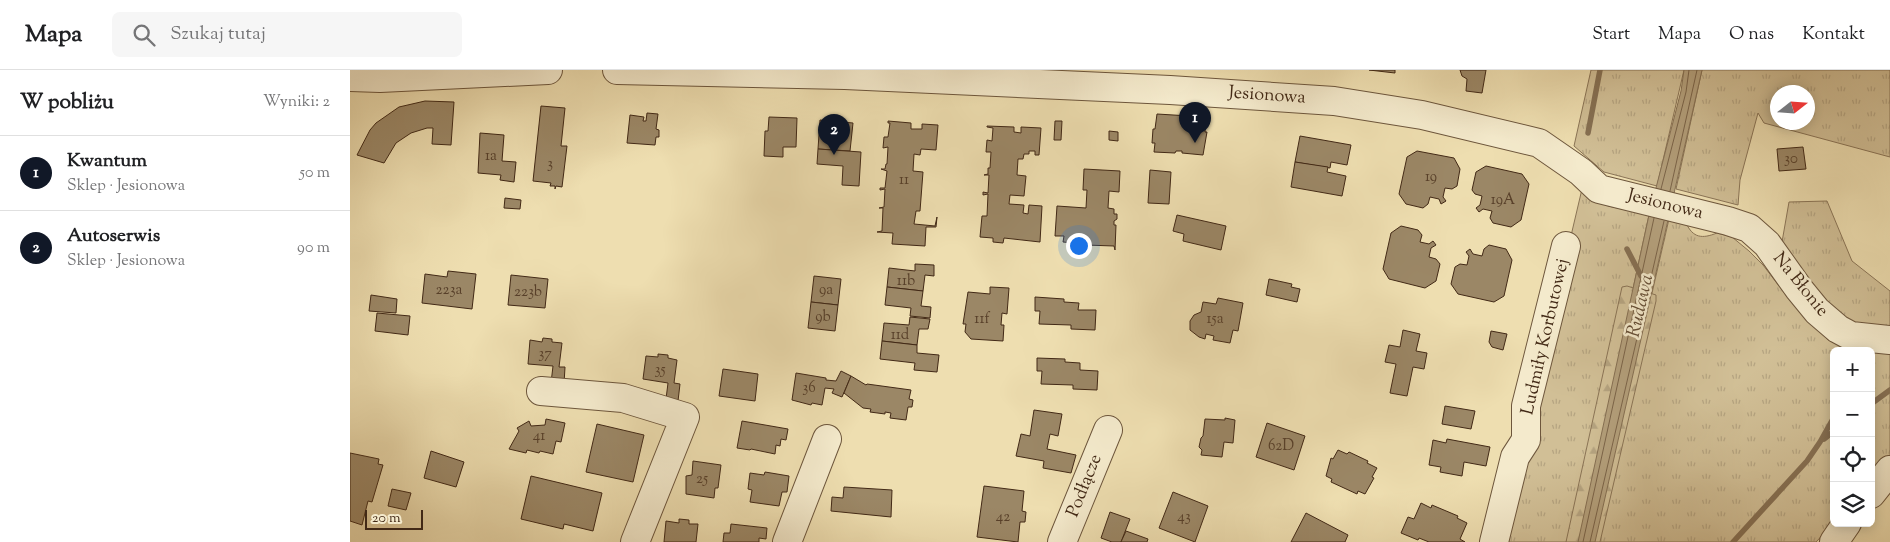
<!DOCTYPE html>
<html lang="pl">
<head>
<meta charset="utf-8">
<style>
	:root { --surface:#fff; --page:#f6f6f6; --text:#202124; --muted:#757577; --line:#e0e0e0; --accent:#111827 }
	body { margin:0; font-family:"Sorts Mill Goudy",serif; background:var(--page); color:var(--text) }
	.controls { position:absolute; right:15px; bottom:15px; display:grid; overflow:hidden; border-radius:8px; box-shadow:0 2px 12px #0003 }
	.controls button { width:45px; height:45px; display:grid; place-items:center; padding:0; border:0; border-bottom:1px solid var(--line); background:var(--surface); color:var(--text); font:25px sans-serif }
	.compass { position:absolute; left:1420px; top:15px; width:45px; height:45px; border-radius:50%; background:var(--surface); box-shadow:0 2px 12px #0003; rotate:73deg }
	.scale { position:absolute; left:15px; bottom:12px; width:58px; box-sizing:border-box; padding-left:5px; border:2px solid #422916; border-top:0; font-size:14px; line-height:18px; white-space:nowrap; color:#422916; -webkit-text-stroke:4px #f4eacc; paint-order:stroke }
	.you { position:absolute; left:728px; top:175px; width:18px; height:18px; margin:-12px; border:4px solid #fff; border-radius:50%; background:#1a73e8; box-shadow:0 0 0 8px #1a73e833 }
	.badge { display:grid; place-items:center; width:32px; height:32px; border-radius:50%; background:var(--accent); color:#fff; font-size:16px; font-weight:700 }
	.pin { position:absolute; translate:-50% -41px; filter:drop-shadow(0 1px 2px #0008) }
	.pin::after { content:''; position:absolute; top:26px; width:18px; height:15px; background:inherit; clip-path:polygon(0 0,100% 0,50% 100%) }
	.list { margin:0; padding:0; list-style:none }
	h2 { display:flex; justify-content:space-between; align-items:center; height:65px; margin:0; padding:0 20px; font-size:21px }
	h2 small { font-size:16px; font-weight:400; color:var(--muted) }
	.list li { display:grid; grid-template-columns:32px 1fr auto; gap:15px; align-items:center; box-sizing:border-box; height:75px; padding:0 20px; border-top:1px solid var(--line) }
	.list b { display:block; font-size:19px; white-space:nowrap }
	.list p { margin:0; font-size:16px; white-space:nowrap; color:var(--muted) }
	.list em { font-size:16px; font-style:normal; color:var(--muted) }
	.icon { flex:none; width:28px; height:28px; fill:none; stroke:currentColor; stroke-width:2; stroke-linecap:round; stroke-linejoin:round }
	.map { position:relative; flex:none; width:1540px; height:472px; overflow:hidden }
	header { display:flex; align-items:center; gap:30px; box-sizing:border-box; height:70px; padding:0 25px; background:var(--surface); border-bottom:1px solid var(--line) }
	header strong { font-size:24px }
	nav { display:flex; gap:28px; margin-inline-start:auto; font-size:18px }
	.search { width:350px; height:45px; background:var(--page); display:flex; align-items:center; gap:12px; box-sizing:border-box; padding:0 18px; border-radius:8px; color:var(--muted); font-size:19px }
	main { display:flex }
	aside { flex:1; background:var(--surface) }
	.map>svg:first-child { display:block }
	.grass { fill:url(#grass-tufts); stroke:#8a7456; fill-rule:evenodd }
	.forest { fill:url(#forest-firs); stroke:#8a7456 }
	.water { fill:#b4a07c; stroke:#867053 }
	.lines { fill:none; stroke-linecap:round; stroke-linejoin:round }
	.shore { stroke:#7b6449; stroke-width:1 }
	.stream { stroke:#867053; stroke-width:5.5 }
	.building { fill:#9b8766; stroke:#422916 }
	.minor-casing { stroke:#6d563c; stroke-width:30 }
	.minor { stroke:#f4eacc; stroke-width:28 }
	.labels { text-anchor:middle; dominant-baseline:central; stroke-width:5; stroke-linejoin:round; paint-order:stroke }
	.number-label { font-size:15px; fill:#58402a }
	.street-label { font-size:18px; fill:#422916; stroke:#f4eacc }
	.water-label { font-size:19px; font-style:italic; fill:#644d35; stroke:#f4eacc }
</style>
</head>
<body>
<header>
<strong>Mapa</strong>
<div class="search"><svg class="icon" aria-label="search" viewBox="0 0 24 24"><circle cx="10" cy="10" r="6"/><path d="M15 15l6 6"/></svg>Szukaj tutaj</div>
<nav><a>Start</a><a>Mapa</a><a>O nas</a><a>Kontakt</a></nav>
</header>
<main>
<aside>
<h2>W pobliżu<small>Wyniki: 2</small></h2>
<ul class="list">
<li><span class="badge">1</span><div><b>Kwantum</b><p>Sklep · Jesionowa</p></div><em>50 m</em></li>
<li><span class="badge">2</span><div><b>Autoserwis</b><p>Sklep · Jesionowa</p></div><em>90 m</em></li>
</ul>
</aside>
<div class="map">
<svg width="1540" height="472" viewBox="0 0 1540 472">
	<defs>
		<pattern id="grass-tufts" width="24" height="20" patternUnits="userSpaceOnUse" patternTransform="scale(1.25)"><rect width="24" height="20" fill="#d1bf96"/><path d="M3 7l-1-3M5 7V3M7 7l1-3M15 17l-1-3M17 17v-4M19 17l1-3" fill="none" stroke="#b5a481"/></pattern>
		<pattern id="forest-firs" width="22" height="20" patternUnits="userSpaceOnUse" patternTransform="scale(1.25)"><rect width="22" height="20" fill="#d1bf96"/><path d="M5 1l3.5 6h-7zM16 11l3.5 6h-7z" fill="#b5a481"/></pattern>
	</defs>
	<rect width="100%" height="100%" fill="#eedeb0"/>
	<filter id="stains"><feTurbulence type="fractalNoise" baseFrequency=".004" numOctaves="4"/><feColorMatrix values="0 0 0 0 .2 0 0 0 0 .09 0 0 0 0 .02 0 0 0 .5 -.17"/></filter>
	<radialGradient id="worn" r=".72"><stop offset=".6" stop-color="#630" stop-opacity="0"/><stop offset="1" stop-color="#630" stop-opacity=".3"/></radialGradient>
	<g class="grass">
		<polygon points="1241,0 1334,0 1307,116 1254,102 1224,76"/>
		<path d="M 1352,0 L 1540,0 L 1540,87 L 1414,53 L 1408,43 L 1390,110 L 1388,135 L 1326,119 ZM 1428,22 L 1458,22 L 1458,52 L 1428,52 Z"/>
		<polygon points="1232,119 1258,136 1299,145 1228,472 1149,472"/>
		<polygon points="1477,131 1502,191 1540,221 1540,258 1502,254 1464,222 1432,172 1439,132"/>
		<path d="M 1319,149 L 1336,153 C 1343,168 1352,169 1367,163 L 1382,167 L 1399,181 L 1413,195 L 1442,233 L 1478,270 L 1513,278 L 1540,279 L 1540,387 L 1521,412 L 1521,281 L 1484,281 L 1484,453 L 1466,472 L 1245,472 Z"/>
	</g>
	<polygon class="forest" points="1277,216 1306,225 1306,231 1250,472 1216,472 1272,217"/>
	<polygon class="water" points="1334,0 1352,0 1245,472 1228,472 1299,145 1331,21"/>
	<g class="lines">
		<g class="shore">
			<polyline points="1311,119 1336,22 1339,0"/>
			<polyline points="1320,121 1347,0"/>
			<polyline points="1233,472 1304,148"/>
			<polyline points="1240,472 1314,151"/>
		</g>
		<g class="stream">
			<polyline points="1238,63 1250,0"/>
			<polyline points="1277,179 1291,206"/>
			<polyline points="1521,334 1540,320"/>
			<polyline points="1474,369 1484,361"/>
			<polyline points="1383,472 1457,391 1470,372 1484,347"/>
		</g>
	</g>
	<g class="building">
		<polygon points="1019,0 1045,0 1045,3"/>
		<polygon points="1110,0 1136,0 1132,23 1116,21 1117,9 1112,6"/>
		<polygon points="75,31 104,32 101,75 82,74 83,58 77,58 61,63 46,73 34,93 7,85 20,60 26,53 49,37"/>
		<polygon points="191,36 215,38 211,76 217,76 212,117 206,116 205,119 205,116 200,116 201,113 183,111"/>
		<polygon points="297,43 308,44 306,59 309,60 309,67 306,67 305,75 277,73 280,45 294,47 293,51 296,51"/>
		<polygon points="807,44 856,47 855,62 857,62 853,85 832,83 832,81 826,81 825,83 804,82 805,73 802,73 803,59 805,59"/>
		<polygon points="419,47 447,48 446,77 433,77 433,87 414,86 415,61 418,61"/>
		<polygon points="470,50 503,53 500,81 468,79"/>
		<polygon points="538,51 561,53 561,59 572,59 572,54 588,55 586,80 571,79 570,85 564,84 563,101 573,102 570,141 566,141 564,154 585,156 587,147 586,157 576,157 575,176 542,174 543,163 527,162 532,161 533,138 529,138 534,137 535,119 530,120 530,118 535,118 537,101 531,99 535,99 536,94 537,94 538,77 533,78 534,67 538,67 540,53 538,53"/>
		<polygon points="705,51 712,51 711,70 704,70"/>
		<polygon points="637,56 664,57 664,62 671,63 671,57 691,58 689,85 685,85 685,81 679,81 679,84 674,84 673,89 668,89 667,105 676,106 674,126 660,125 659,134 674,135 673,143 678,144 679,135 692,136 690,172 654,168 653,173 643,172 643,168 630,167 632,146 637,146 638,124 633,125 633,122 638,123 639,105 634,105 638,104 638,98 640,98 641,82 636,82 637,70 642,71 643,58 637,57"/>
		<polygon points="759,61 768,62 768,71 759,70"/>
		<polygon points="130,63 154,65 152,91 166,92 164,112 150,110 151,105 128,103"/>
		<polygon points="950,66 1001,75 997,95 981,92 980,98 945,92"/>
		<polygon points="1453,77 1456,99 1429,101 1427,79"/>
		<polygon points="468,79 511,82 509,116 492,115 493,96 467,94"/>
		<polygon points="1067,81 1104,88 1110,99 1107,116 1102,119 1095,118 1093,127 1096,131 1091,134 1089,129 1080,127 1078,134 1073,138 1056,134 1049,124 1057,87"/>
		<polygon points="945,92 978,97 977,102 996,106 992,126 941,117"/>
		<polygon points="1136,96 1172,104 1179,114 1171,150 1161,157 1143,153 1140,148 1142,141 1133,139 1129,142 1126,138 1130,135 1132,126 1125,124 1122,120 1126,102"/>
		<polygon points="734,99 770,101 769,122 759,121 758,138 764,139 764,144 767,144 767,149 764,151 764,155 766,155 765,180 764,176 735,175 735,174 713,172 714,166 705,166 707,136 736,138 737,120 733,120"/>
		<polygon points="800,100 821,102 819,134 798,133"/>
		<polygon points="155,128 171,130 170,139 154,138"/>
		<polygon points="827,145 876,156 871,180 833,171 834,164 823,161"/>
		<polygon points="1051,156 1068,160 1072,165 1070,172 1079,174 1083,171 1086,175 1081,178 1079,187 1086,189 1090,194 1086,211 1075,218 1039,209 1033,199 1041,163"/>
		<polygon points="1139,175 1156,179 1162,190 1154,226 1144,232 1108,224 1101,214 1105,197 1110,194 1117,195 1119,186 1116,182 1120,179 1123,184 1132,186 1134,179"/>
		<polygon points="565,194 584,195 584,206 575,205 573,221 537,217 539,198 565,201"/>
		<polygon points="98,201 126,204 122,239 72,233 75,204 97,207"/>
		<polygon points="161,205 198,209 195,238 158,235"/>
		<polygon points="464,206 491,209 488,235 461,232"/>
		<polygon points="919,209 942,214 941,217 950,219 947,232 916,225"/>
		<polygon points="537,217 573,221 571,236 581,237 580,248 560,246 561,238 535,235"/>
		<polygon points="640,217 659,218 657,244 652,243 651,255 654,255 653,271 621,269 615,262 616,254 613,254 618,222 640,224"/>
		<polygon points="21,225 47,229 46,243 19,241"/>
		<polygon points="685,227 714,229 714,232 729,233 728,240 746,240 745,260 721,259 721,255 689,254 690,241 685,241"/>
		<polygon points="868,228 893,233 888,261 883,260 880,273 863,270 864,266 856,264 855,269 849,267 840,260 840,251 844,245 851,242 853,232 866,234"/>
		<polygon points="461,232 488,235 485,261 458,258"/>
		<polygon points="27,243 60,246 58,265 25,261"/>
		<polygon points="560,247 580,249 578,259 569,259 567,275 532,271 534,253 559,255"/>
		<polygon points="1053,260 1070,264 1066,281 1077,283 1074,299 1063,297 1057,326 1040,323 1046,294 1035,292 1039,275 1050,277"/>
		<polygon points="1141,261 1157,264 1153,280 1142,277 1139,272"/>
		<polygon points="193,268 202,269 202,272 212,273 209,297 215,297 214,314 201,313 203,296 178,294 180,270 192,272"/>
		<polygon points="532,271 567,275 567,283 589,285 587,302 564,300 565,293 530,289"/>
		<polygon points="308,284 318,285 318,288 327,290 324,313 330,314 328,331 316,329 318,313 293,309 296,286 308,287"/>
		<polygon points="687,288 715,289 715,292 730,293 730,300 748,301 747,320 723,319 723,315 691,314 692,301 687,301"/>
		<polygon points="373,299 408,304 405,331 369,326"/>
		<polygon points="491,301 501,306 492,327 482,323 484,319 475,318 472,335 462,333 461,335 442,330 446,303 476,308 476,310 486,311"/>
		<polygon points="501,306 516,315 517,314 561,320 559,329 563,330 562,337 558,337 556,350 540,348 541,343 535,342 535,344 520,342 521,339 513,338 494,323"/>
		<polygon points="1095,336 1125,341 1121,359 1092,354"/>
		<polygon points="684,340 712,344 708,366 700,364 697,379 726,385 721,403 693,398 694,391 666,386 671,364 680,366"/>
		<polygon points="875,348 885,350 883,373 874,372 872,387 851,385 852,380 849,377 851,368 853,366 855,349 875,350"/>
		<polygon points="196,349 215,353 211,372 206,371 203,384 190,381 189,383 177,380 176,383 159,379 169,361 167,358 179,351 181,356 195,355"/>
		<polygon points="392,351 438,359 436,370 431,369 430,376 426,375 425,384 401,379 400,380 387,378"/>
		<polygon points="917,353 955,366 944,400 906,387"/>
		<polygon points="247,354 294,365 283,412 236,402"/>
		<polygon points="1097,369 1140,377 1136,396 1114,392 1112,406 1090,402 1091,397 1079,395 1083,370 1096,373"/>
		<polygon points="988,380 997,384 999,382 1018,391 1017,393 1027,398 1022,407 1024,408 1015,424 1008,421 1007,424 981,412 982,409 976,406 981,388 983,389"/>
		<polygon points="81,381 114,392 106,417 74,408"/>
		<polygon points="0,383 29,389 28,394 33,395 22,432 18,431 12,455 0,451"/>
		<polygon points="343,391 371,395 368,418 365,418 364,428 336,424 336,406 342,405"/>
		<polygon points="415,402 439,406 437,422 432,422 429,436 400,432 402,420 398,419 400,403 414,405"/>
		<polygon points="181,406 252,423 243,461 214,454 213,459 171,449"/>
		<polygon points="634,416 674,421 672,441 676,442 675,452 670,452 668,472 627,467"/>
		<polygon points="494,417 542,420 541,447 481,441 482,427 493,428"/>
		<polygon points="42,419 61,423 56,440 38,436"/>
		<polygon points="823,422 858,436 845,472 809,458"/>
		<polygon points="1071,433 1081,438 1082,435 1108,446 1107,448 1117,453 1110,469 1115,472 1079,472 1069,468 1068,470 1051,463 1058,447 1064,449"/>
		<polygon points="760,442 780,449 771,472 762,472 751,468"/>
		<polygon points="956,443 998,465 995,472 941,472"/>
		<polygon points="329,449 339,450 339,454 348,454 346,472 314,472 316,451 329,453"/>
		<polygon points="381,454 417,458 416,469 409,468 409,472 373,472 374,463 380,463"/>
		<polygon points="776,461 798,469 797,472 771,472"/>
	</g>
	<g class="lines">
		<g class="minor-casing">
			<g id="minor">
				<polyline points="267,0 495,5 820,20 984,31 1072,45 1189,73 1231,102 1249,119 1378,151 1399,158 1417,174 1449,219 1467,241 1488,259 1501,266 1540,270"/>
				<polyline points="0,7 30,8 198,0"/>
				<polyline points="191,321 273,328 335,347 285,472"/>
				<polyline points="1521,424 1540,400"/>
				<polyline points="437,472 477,369"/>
				<polyline points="712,472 758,360"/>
				<polyline points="1144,472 1165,387 1176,370 1176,336 1216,176"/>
				<polyline points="1484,472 1497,453"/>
			</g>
		</g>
		<use href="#minor" class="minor"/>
	</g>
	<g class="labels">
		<g class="number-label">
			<text x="141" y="86">1a</text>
			<text x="1441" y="89">30</text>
			<text x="200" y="94">3</text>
			<text x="1081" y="107">19</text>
			<text x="554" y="110">11</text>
			<text x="1153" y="130">19A</text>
			<text x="556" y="211">11b</text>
			<text x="99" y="220">223a</text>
			<text x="476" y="220">9a</text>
			<text x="178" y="222">223b</text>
			<text x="473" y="247">9b</text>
			<text x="632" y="249">11f</text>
			<text x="865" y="249">15a</text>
			<text x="550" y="265">11d</text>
			<text x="195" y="284">37</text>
			<text x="310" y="300">35</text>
			<text x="459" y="318">36</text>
			<text x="189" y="366">41</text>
			<text x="931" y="376">62D</text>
			<text x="352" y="409">25</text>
			<text x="653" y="447">42</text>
			<text x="834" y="447">43</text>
		</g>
		<g class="street-label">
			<text transform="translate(917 26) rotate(4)">Jesionowa</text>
			<text transform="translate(1315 135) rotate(14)">Jesionowa</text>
			<text transform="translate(1450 215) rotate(51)">Na Błonie</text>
			<text transform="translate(1196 267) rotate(-77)">Ludmiły Korbutowej</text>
			<text transform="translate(735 416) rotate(-68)">Podłącze</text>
		</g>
		<g class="water-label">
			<text transform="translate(1291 236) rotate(-77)">Rudawa</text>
		</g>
	</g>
	<rect width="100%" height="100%" filter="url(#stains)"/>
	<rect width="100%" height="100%" fill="url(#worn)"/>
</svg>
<div class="controls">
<button>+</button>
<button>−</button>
<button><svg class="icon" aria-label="locate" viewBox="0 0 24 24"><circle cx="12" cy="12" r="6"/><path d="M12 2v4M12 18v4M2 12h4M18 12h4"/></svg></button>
<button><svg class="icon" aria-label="layers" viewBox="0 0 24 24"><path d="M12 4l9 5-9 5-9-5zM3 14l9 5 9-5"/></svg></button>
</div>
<svg class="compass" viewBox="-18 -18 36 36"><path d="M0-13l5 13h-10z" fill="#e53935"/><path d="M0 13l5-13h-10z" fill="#757577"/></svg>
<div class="scale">20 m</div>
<div class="you"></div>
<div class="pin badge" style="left:845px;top:73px">1</div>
<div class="pin badge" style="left:484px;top:85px">2</div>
</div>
</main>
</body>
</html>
